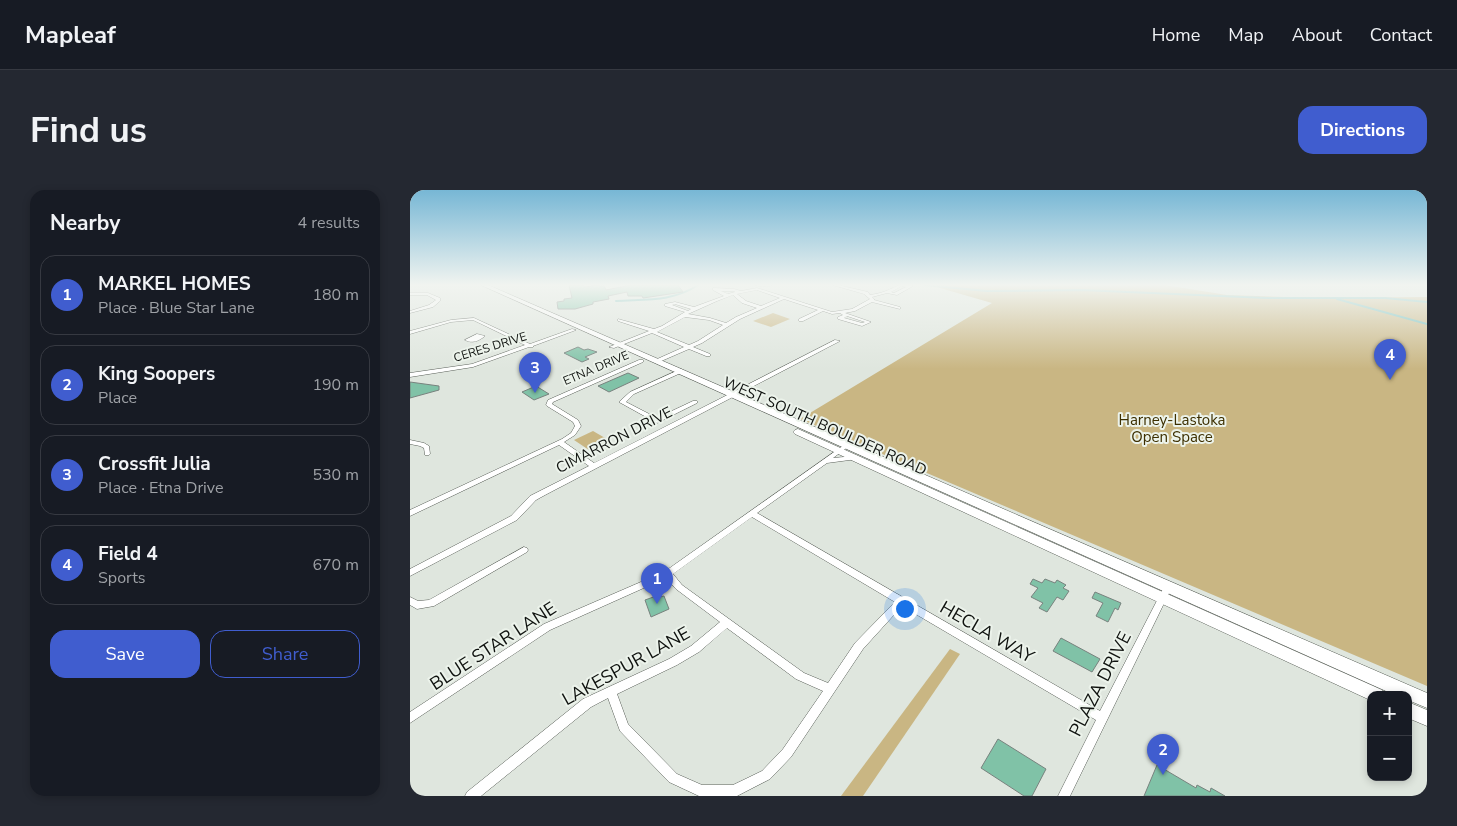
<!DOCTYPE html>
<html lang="en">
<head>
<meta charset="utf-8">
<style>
	:root { --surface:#171b24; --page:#242831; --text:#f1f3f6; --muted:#9ea1a6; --line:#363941; --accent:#405dcf }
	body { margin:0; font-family:"Nunito Sans",sans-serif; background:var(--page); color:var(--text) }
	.controls { position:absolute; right:15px; bottom:15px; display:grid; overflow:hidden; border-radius:10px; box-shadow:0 2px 8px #0003 }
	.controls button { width:45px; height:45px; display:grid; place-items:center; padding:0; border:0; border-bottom:1px solid var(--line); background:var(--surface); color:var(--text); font:25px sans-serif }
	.you { position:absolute; left:494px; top:418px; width:18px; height:18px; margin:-12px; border:4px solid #fff; border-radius:50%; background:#1a73e8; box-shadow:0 0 0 8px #1a73e833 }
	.badge { display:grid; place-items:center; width:32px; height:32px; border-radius:50%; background:var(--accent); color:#fff; font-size:16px; font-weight:700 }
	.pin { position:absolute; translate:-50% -41px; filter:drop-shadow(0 1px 2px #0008) }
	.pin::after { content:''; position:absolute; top:26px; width:18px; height:15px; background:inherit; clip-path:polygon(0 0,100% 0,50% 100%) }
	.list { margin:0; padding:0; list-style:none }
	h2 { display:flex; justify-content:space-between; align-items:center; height:65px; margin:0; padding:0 20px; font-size:21px }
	h2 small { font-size:16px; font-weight:400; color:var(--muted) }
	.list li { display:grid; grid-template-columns:32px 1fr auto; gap:15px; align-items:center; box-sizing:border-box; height:80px; margin:0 10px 10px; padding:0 10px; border:1px solid var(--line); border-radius:15px }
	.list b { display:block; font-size:19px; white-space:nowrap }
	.list p { margin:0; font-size:16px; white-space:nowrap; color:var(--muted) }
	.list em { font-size:16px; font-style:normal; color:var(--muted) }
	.actions { display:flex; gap:10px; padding:15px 20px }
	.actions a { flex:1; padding:11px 0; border:1px solid var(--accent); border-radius:15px; text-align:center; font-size:18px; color:var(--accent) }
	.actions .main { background:var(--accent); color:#fff }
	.map { position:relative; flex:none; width:1017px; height:606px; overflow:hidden; border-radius:15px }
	header { display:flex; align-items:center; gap:30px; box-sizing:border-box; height:70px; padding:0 25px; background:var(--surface); border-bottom:1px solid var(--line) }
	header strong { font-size:24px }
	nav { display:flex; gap:28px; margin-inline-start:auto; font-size:18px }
	.intro { display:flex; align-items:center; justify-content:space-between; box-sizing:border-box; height:120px; padding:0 30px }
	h1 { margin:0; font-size:35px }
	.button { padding:12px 22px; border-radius:15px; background:var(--accent); color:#fff; font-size:18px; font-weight:700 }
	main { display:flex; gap:30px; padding:0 30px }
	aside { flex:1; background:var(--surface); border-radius:15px; box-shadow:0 2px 8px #0003 }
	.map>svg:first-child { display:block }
	.green { fill:#c9b683 }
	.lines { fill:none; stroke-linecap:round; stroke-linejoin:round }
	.stream { stroke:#6ebcb9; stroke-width:2 }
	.building { fill:#80c2a7; stroke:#78827e }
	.minor-casing { stroke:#585e57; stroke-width:1 }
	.primary-casing { stroke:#585e57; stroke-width:1 }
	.minor { fill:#fff; fill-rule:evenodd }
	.primary { fill:#fff; fill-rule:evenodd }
	.labels { text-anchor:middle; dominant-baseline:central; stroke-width:4; stroke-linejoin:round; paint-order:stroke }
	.far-street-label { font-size:12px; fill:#0f120f; stroke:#ecf3eb }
	.park-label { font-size:15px; fill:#3d2f00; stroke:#ecf3eb }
	.street-label { font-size:15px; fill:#0f120f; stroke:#ecf3eb }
	.near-street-label { font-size:18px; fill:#0f120f; stroke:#ecf3eb }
</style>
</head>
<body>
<header>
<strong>Mapleaf</strong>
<nav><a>Home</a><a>Map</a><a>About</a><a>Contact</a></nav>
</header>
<div class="intro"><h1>Find us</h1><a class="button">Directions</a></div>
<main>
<aside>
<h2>Nearby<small>4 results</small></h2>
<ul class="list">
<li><span class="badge">1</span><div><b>MARKEL HOMES</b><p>Place · Blue Star Lane</p></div><em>180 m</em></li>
<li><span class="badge">2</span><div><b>King Soopers</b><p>Place</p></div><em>190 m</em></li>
<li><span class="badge">3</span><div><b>Crossfit Julia</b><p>Place · Etna Drive</p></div><em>530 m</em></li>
<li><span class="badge">4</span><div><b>Field 4</b><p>Sports</p></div><em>670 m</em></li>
</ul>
<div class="actions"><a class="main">Save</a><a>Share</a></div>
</aside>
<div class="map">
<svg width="1017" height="606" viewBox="0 0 1017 606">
	<rect width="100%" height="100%" fill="#dfe6de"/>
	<g class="green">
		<polygon points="528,95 755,95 817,105 903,108 1017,107 1017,496 390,229 582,113 530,98"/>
		<polygon points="363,123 380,129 361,137 343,131"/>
		<polygon points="183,241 202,252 182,262 164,250"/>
		<polygon points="540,459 550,464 453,606 431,606"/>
	</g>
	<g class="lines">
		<g class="stream">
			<polyline points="514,95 577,101 672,100 857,108 975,108 1017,112"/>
			<polyline points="927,109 1017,134"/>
			<path d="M 206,111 C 234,109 263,112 288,95"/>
		</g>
	</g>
	<g class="building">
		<polygon points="159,95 174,95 174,97 188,95 189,96 194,96 196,100 221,95 268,95 273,102 233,108 232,106 218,106 217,102 198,106 199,109 183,112 183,114 165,119 148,119 147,112 154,111 154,109 162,108"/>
		<polygon points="168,157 174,160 178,159 187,162 175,167 179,169 172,172 154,163"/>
		<polygon points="218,183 229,188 199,202 188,196"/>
		<polygon points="0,192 29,196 29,200 0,208"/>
		<polygon points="126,196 139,204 124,210 112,202"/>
		<polygon points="623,389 632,393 635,389 645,393 647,390 656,395 653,398 659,401 653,410 647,407 637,422 629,418 633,413 621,407 628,398 620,394"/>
		<polygon points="685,402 711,413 708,420 705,418 698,432 686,426 693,413 682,408"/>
		<polygon points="249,405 250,407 254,406 259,419 241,427 235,410"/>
		<polygon points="651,448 690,469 682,482 643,461"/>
		<polygon points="588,549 636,579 622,606 614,606 571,578"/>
		<polygon points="747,575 786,598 787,595 800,602 801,598 815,606 734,606"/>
	</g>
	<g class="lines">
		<g class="minor-casing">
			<g id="minor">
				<path d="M 346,95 L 362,95 C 359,97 349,97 346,95 Z"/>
				<path d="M 423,95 L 428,95 L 458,102 L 460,105 C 466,104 471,103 476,101 C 486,97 493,92 503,96 L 487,105 L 477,103 L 462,107 L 464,109 L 464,110 L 490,117 L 490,119 L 462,112 L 445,121 L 435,123 L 461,132 L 452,136 L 428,129 L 428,127 L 433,125 L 430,123 L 422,124 L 413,121 L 393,131 L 389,131 L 389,129 L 408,120 L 374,109 L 330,129 L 292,153 L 283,157 L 300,164 L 300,166 L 296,166 L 279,159 L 249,172 L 245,172 L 245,170 L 274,157 L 242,143 L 204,158 L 199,157 L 239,141 L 208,131 L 208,129 L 244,139 L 252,136 L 275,122 L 255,116 L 255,114 L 265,112 L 284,117 L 314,106 L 303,100 L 303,98 L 305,98 L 324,99 L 331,101 L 347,98 L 422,122 L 442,119 L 460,109 L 454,104 ZM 492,96 L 496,97 L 484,103 L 481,102 ZM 347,100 L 370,108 L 351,116 L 336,111 L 327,104 ZM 311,101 L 324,101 L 325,102 L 318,104 ZM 323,105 L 332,113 L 347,118 L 326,127 L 316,133 L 300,128 L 278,124 L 307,111 ZM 265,114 L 281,119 L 278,121 L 262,115 ZM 437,126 L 455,132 L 452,133 L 434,128 ZM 275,127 L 299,130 L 313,135 L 288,151 L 279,155 L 247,142 Z"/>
				<polygon points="0,103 18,103 30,108 30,111 23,117 0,123 0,121 19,115 26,110 17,105 0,105"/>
				<polygon points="64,128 120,154 162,139 166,140 123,156 123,157 119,157 63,177 0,187 0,183 62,174 115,155 63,130 41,132 0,144 0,141 41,130"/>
				<path d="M 67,144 L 75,146 C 69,151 62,154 55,150 Z"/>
				<polygon points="425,150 430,151 135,305 126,310 107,330 0,386 0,379 101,326 120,306 179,276 149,255 0,326 0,320 152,249 161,243 165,236 163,232 137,216 136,215 138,210 229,170 233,170 233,172 143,212 142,214 168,230 171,236 165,245 154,252 184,273"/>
				<polygon points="271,179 274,181 273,182 224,204 216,212 247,228 283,211 287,211 287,213 247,233 209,212 220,202"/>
				<polygon points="0,250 14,253 19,256 20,264 19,265 15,265 14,258 10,256 0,254"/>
				<path d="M 437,253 L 440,255 L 439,256 L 423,268 L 445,266 L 448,268 L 447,269 L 417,273 L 347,323 L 690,521 L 755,395 L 758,394 L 761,395 L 762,397 L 660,606 L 648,606 L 686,530 L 492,416 L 453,459 L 381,567 L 360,589 L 327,606 L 289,606 L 259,592 L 210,541 L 198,508 L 181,517 L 71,606 L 55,606 L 57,602 L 173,509 L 259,469 L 281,456 L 310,432 L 266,399 L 256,388 L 140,440 L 0,533 L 0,522 L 134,434 L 254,382 ZM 342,327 L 485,412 L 445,453 L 418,493 L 394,483 L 272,395 L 263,384 ZM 317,438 L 386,489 L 413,501 L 373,559 L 352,581 L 323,595 L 292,595 L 267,584 L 218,534 L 207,504 L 267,475 L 289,462 Z"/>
				<polygon points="114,357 117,358 118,360 117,362 24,416 7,419 0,415 0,407 8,411 19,410"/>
			</g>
		</g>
		<g class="primary-casing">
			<g id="primary">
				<polygon points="71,95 78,95 1017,503 1017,518 998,510 998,505 985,505"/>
				<polygon points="388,239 972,500 974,505 961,505 960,510 385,244 383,242 385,240"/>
				<polygon points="998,512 1017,520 1017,536 998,528"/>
			</g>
		</g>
		<use href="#minor" class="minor"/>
		<use href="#primary" class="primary"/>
	</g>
	<linearGradient id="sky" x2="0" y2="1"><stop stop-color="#77b7d5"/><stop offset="0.53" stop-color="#f1f4f0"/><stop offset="1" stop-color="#f1f4f0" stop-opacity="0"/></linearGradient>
	<rect width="1017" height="179" fill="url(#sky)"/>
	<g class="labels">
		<g class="far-street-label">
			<text transform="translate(80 157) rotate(-17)">CERES DRIVE</text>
			<text transform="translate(186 178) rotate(-23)">ETNA DRIVE</text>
		</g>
		<g class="park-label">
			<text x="762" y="230">Harney-Lastoka<tspan x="762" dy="17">Open Space</tspan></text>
		</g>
		<g class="street-label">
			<text transform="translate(415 236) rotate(24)">WEST SOUTH BOULDER ROAD</text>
			<text transform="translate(204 250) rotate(-27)">CIMARRON DRIVE</text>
		</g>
		<g class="near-street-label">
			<text transform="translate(577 442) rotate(30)">HECLA WAY</text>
			<text transform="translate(83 456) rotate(-33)">BLUE STAR LANE</text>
			<text transform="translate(216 476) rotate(-29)">LAKESPUR LANE</text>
			<text transform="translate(690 494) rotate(-63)">PLAZA DRIVE</text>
		</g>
	</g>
</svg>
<div class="controls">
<button>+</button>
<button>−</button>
</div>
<div class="you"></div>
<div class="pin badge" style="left:247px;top:414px">1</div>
<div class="pin badge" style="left:753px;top:585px">2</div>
<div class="pin badge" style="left:125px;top:203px">3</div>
<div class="pin badge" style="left:980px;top:190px">4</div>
</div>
</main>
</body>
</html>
